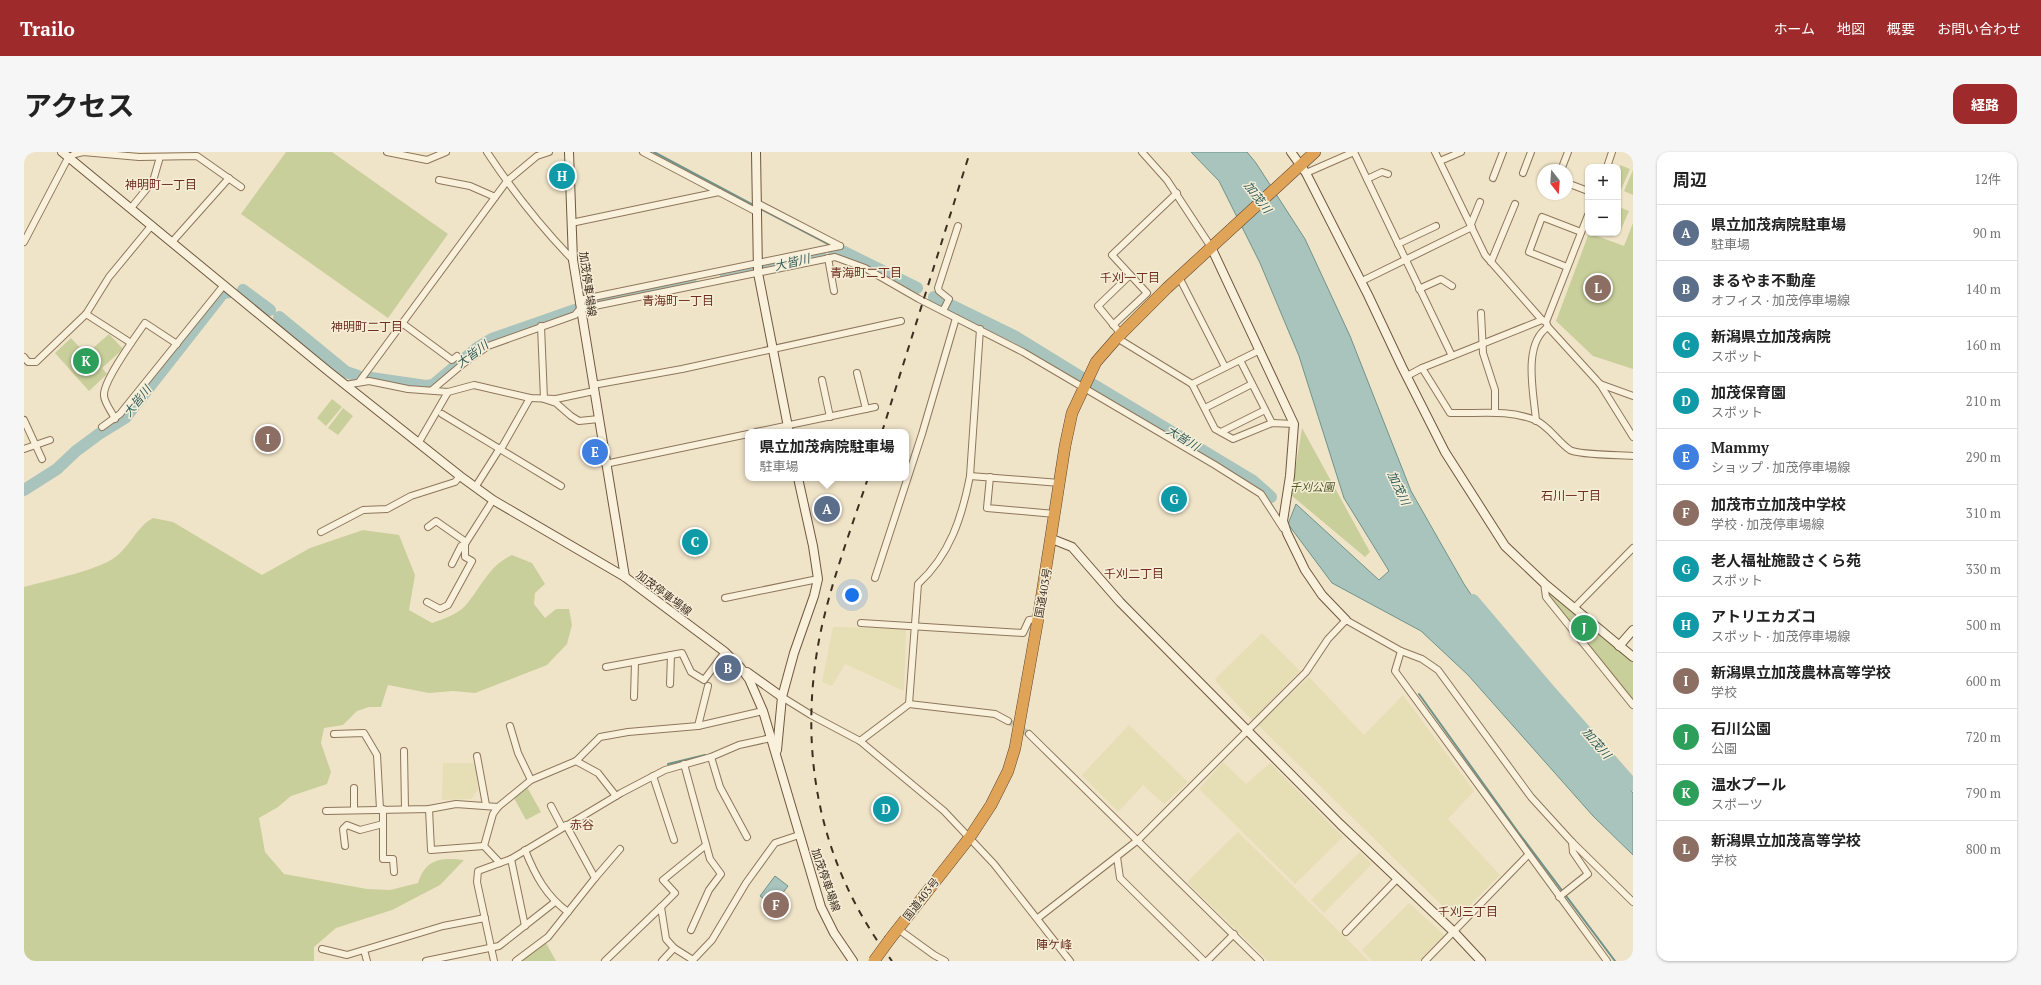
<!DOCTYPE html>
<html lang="ja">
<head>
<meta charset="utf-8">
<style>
	:root { --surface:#fff; --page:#f6f6f6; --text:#222; --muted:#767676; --line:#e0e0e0; --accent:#9e2a2b }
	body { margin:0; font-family:"PT Serif","Noto Sans JP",serif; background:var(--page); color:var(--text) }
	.controls { position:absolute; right:12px; top:12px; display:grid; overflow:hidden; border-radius:8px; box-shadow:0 1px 3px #0004 }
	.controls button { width:36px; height:36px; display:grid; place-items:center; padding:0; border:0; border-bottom:1px solid var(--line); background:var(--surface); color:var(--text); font:20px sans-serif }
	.compass { position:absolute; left:1513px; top:12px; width:36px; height:36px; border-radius:50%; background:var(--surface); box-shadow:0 1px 3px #0004; rotate:163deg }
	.you { position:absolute; left:828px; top:443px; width:14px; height:14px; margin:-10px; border:3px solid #fff; border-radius:50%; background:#1a73e8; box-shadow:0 0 0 6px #1a73e833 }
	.badge { display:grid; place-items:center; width:26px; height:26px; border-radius:50%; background:var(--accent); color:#fff; font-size:13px; font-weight:700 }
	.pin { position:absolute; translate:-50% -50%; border:2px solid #fff; box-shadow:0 1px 4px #0006 }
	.popup { position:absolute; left:721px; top:277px; width:164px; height:52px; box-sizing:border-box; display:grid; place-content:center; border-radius:8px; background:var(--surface); filter:drop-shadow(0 1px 3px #0005); font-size:13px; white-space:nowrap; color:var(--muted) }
	.popup b { font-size:15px; color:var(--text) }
	.popup::after { content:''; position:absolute; left:50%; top:100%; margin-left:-8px; border:8px solid transparent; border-top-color:var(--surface) }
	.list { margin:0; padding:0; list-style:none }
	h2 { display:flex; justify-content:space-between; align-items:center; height:52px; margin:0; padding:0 16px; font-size:17px }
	h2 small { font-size:13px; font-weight:400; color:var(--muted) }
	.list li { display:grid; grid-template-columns:26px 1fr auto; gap:12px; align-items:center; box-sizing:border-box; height:56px; padding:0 16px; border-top:1px solid var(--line) }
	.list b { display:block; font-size:15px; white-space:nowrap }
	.list p { margin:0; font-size:13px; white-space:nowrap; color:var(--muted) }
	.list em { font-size:13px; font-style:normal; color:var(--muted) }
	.map { position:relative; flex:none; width:1609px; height:809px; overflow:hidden; border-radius:12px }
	header { display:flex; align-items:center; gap:24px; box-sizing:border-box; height:56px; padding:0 20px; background:var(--accent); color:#fff }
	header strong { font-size:19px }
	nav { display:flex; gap:22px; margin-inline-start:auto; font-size:14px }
	.intro { display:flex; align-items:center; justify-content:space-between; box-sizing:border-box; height:96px; padding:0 24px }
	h1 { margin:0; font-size:28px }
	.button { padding:10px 18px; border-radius:12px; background:var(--accent); color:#fff; font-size:14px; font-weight:700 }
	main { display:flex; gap:24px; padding:0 24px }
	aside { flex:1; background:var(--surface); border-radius:12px; box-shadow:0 1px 3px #0004 }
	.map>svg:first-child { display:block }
	.farmland { fill:#e6deb5 }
	.green { fill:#c9cf9b }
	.water { fill:#a9c4bc; stroke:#6f938a }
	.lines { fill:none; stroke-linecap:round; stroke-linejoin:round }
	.stream { stroke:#6f938a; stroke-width:2 }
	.river { stroke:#a9c4bc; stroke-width:12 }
	.street-tunnel { stroke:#ccc0a6; stroke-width:6; stroke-dasharray:6 3; stroke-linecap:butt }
	.street-casing { stroke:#8d765c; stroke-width:8 }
	.secondary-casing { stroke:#6f573f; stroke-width:10 }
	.highway-casing { stroke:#5b4430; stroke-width:12 }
	.street { stroke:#faf1dc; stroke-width:6 }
	.secondary { stroke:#faf1dc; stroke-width:8 }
	.highway { stroke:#e0a458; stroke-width:11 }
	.rail { stroke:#3d2e20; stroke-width:2; stroke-dasharray:7 7; stroke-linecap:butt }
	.highway-bridge-casing { stroke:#5b4430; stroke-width:12; stroke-linecap:butt }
	.highway-bridge { stroke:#e0a458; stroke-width:11 }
	.labels { text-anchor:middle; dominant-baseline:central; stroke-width:3; stroke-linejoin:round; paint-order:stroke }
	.street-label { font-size:11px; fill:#3d2e20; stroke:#f7eed8 }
	.park-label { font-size:11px; font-style:italic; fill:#4d5a26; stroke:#f7eed8 }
	.neighbourhood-label { font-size:12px; fill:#6b2e1e; stroke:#f7eed8 }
	.water-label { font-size:12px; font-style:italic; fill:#2f5d5a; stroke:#f7eed8 }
</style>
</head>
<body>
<header>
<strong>Trailo</strong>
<nav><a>ホーム</a><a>地図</a><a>概要</a><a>お問い合わせ</a></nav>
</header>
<div class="intro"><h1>アクセス</h1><a class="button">経路</a></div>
<main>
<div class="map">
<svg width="1609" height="809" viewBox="0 0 1609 809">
	<rect width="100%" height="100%" fill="#f0e4c8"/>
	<g class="farmland">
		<polygon points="809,475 882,477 880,539 821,512 808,534 798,530"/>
		<polygon points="1238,481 1276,519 1228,568 1193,531 1191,527"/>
		<polygon points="1285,525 1340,583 1379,543 1450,639 1424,667 1476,723 1432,767 1234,573"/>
		<polygon points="1105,573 1164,630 1140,652 1119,633 1094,660 1058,623"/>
		<polygon points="1199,610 1222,632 1246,611 1319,685 1271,732 1175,637"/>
		<polygon points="419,611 451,611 454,638 447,647 418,648"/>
		<polygon points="1214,680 1345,809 1244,809 1163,730"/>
		<polygon points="1336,700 1348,712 1300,761 1287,748"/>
		<polygon points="1385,751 1420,783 1395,809 1348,809 1338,798"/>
	</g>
	<g class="green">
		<polygon points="262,0 308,0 424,82 364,166 217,62"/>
		<polygon points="1596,13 1606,17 1597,38 1594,37"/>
		<polygon points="1609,18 1609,43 1600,39"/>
		<polygon points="1595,55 1605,59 1596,80 1594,79"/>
		<polygon points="1609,71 1609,217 1569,204 1532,169 1565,81 1600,94"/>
		<polygon points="85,182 99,197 78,216 83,222 65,239 31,201 47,186 62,202"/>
		<polygon points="308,247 318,255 302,274 293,266"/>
		<polygon points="319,256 329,264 314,283 304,276"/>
		<polygon points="1278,276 1346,400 1341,405 1267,343"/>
		<path d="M 129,366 L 149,370 L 238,423 L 286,396 L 339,378 L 375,383 L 391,423 L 385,458 L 408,471 C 419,467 432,463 441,454 C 457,436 464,414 488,403 L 508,411 L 521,432 L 511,441 L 510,452 L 521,466 L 532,457 L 545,457 L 548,473 L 543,492 L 523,513 L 451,541 L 429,539 L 405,541 L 364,533 L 357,555 L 345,555 L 333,559 L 319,573 L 300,576 L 297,591 L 307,620 L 303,632 L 267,644 L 254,655 L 235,666 L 241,700 L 260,722 L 343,737 L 366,738 L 394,731 C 401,707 417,705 440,708 L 416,733 L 368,758 L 312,776 L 290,795 L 290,809 L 0,809 L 0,435 C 24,428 79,418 95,402 C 108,390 114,374 129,366 Z"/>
		<polygon points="1522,435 1609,507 1609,550 1523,444"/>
		<polygon points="503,635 517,660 502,668 490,646"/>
		<polygon points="522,791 532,809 496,809"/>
	</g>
	<g class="water">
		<polygon points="1167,0 1223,0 1232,11 1281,87 1326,184 1387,339 1440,432 1478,489 1609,641 1609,703 1569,664 1444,523 1397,479 1308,431 1264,372 1272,352 1355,428 1365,419 1320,346 1275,204 1236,111 1195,29"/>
		<polygon points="751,724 764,734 749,754 736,744"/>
	</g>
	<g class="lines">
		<g class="stream">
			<polyline points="630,0 731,54"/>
			<polyline points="735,56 808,94"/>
			<polyline points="813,97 818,99"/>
			<polyline points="1395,542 1494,680 1591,809"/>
			<polyline points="644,612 681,603"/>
		</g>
		<g class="river">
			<polyline points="810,100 818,99 893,136"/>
			<polyline points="740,116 796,103"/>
			<polyline points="702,124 728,119"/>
			<polyline points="219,138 246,158"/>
			<polyline points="910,145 992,185 1057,225"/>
			<polyline points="562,152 667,131"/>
			<polyline points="255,165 322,220 334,224"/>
			<polyline points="347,226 402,234 409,233 453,196 468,187 551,158"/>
			<polyline points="1068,232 1229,329 1247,345"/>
			<polyline points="0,338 33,317 52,299 75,282 101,266 199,141 206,140"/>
			<polyline points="1449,448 1526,539 1609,633"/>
		</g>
		<polyline class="street-tunnel" points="984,569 1005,582"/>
		<g class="street-casing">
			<g id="street">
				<polyline points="363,0 403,8 422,0"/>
				<path d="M 463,0 C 488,38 517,75 549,108"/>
				<polyline points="619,0 733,60"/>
				<polyline points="1118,0 1143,28 1187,95"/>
				<polyline points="1330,0 1428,204"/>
				<polyline points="1411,0 1461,103 1518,168 1522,170"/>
				<polyline points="1416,9 1437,0"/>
				<polyline points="1583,15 1588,0"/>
				<polyline points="1537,18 1544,0"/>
				<polyline points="1282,21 1330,0"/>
				<polyline points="1499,21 1507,0"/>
				<polyline points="1469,26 1479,0"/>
				<polyline points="1343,27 1358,20 1364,22"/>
				<polyline points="415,28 446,34 471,45"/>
				<polyline points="1543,31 1564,39"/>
				<polyline points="733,51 816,94"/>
				<polyline points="107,56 129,29 136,5"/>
				<polyline points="1564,63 1522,170 1524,175 1576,232 1609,285"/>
				<polyline points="547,71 695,40"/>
				<polyline points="1447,72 1456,50"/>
				<polyline points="0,90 44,6 51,2 59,0 115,5 173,4 217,35"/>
				<polyline points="148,90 205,26"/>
				<polyline points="1374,92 1412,74"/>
				<polyline points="804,106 810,139"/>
				<polyline points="1467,110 1491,52"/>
				<polyline points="1543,115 1505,100 1518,65 1557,80"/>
				<polyline points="1155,125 1201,215"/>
				<polyline points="1338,129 1448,75"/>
				<polyline points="1395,137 1417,127 1428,134"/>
				<polyline points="555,148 816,94"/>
				<polyline points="919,159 925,147 915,139 914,136 934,74"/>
				<polyline points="1457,161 1459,201 1471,238 1471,260"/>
				<polyline points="62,162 107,191"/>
				<polyline points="378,171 428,208 433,204 440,211"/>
				<polyline points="1089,173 1123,141 1088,103 1153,41"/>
				<polyline points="517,174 520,247 532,251 547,264 555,269 575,267"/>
				<polyline points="1097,182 1074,154 1106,123"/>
				<polyline points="1093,186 1168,232 1191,277 1209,287 1248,271 1270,272"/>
				<polyline points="0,205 4,210 12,210 62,162 85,125 128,73"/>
				<polyline points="1216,208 1248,271"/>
				<path d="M 1398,216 L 1426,261 C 1455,262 1483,257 1511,268 C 1525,274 1533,289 1546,298 C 1554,303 1596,303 1609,304"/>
				<polyline points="833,221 842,257"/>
				<polyline points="1383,224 1398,216 1518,168"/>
				<polyline points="798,228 806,265"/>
				<polyline points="335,230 483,29 513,4 525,0"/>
				<polyline points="1168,232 1236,198"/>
				<polyline points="1576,232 1609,244"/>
				<polyline points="321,233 345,229 384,237 424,240 450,233 506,246 532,247 570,239"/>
				<polyline points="569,233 658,217 877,169"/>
				<polyline points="408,238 440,211 464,194 551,163 556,157 811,105 841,116 895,147 999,200 1191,313 1237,342 1259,376"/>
				<polyline points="1181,256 1228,232"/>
				<polyline points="418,262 537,334"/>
				<path d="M 91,267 C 88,260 81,252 80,244 C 78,230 112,184 121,171 L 153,192"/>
				<polyline points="0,268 18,307"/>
				<path d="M 1512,269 C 1510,242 1498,192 1524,175"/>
				<polyline points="78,275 96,262 200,133"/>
				<polyline points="732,280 851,255"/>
				<polyline points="1197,280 1241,258"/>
				<polyline points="395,290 424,240"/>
				<polyline points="0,297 26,288"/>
				<polyline points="477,297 506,246"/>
				<polyline points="581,312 724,282"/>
				<polyline points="946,324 1036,331"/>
				<polyline points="966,325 963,356 1031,362"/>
				<polyline points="452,334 476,296"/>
				<polyline points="404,375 412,369 442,390"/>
				<polyline points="297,380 339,358 363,357 387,344 431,330 436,324"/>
				<polyline points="428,412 437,394 441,392"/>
				<polyline points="851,426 898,282 932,166"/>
				<polyline points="1520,431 1522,445 1609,553"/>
				<polyline points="701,446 794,427"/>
				<polyline points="403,450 416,457 424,453 448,409 441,405 441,392 469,348"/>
				<polyline points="1550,456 1609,396"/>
				<polyline points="837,471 999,481 1005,468 1014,467"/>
				<polyline points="1377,499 1371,519 1583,809"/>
				<polyline points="582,515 658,501 667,520 680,528 701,500"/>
				<polyline points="646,532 647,503"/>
				<polyline points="610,545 611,510"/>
				<polyline points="758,545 787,563 836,589 920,659 970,712 1046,809"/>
				<path d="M 885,552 L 894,432 C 926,403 938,365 946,324 L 956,177"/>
				<polyline points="486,574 494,601 507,628"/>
				<polyline points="674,574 684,534"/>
				<polyline points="310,582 340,581 353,603 356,657"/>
				<polyline points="1005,582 1236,809"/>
				<polyline points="836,589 885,552 971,562 984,569"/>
				<polyline points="380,599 381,657"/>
				<polyline points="453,604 462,653"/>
				<polyline points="687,605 696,635 723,685"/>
				<polyline points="552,609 574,621 592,644"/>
				<polyline points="660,612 686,707 697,722 685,738 667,778"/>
				<polyline points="629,624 650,688"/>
				<polyline points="330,636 330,658"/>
				<polyline points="527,654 538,675"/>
				<polyline points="359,657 359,707 369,707 370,720"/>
				<polyline points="405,657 407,698 460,694"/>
				<polyline points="302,659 405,657 432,652 474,655"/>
				<polyline points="321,694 319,677 323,673 336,678 359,672"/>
				<path d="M 501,698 C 511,723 522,744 544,760"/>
				<polyline points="1093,705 1096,726 1180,809"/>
				<polyline points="487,707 501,774"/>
				<polyline points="476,711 460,694 469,662 474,655 507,628 552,609 576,585 604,580 674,574 739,559"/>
				<polyline points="571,726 596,697"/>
				<polyline points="1535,745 1564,722 1549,700 1548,690"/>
				<polyline points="637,755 651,741 639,728 682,693"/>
				<polyline points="1014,766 1114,688 1282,520 1304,487 1322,468 1377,499 1398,507 1414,518 1507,645 1548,690 1609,750"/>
				<polyline points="874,777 910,803 921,809"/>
				<polyline points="1322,780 1373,727"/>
				<polyline points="650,796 669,808 688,788 722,731 751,691 775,683"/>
				<polyline points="298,797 323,803 419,774 461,766"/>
				<polyline points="340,798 343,809"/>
				<polyline points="402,809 475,794 531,750"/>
				<polyline points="470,809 453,730 454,719 487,707 597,641 641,618 687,605 715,593 747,586"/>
				<polyline points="492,809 524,785 571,726 542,673"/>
				<polyline points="581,809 637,755 642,787 650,796 638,809"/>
				<polyline points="1183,809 1210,782"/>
				<polyline points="1401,809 1504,703"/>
			</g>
		</g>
		<g class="secondary-casing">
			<g id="secondary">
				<polyline points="38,0 304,219 436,324 469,348 601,425 701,500 716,515 725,527 739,559 797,755 810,781 829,809"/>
				<polyline points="545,0 549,108 601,425"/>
				<polyline points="732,0 734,121 765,280"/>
				<polyline points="1267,0 1282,21 1344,143 1378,215 1421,300 1481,394 1520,431 1609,505"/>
				<polyline points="1187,95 1270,272 1266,324 1259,369 1263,381 1281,418 1298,443 1322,468"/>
				<polyline points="1028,387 1048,395 1096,450 1316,672 1430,780 1457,809"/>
				<polyline points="1595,494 1609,478"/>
				<polyline points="723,520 758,545"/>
				<polyline points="753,598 758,545 770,501 790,444 794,427 789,394 774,326"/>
			</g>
		</g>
		<g class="highway-casing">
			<polyline id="highway" points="866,787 946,685 967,653 984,619 991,596 1014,467 1041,294 1048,261 1072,210 1093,186 1143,136 1291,0"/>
		</g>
		<use href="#street" class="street"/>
		<use href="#secondary" class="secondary"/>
		<use href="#highway" class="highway"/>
		<g class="rail">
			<polyline points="858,280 946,0"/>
			<path d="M 844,326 C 827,377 807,430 796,483 C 773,599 795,714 868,809"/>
		</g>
		<g class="highway-bridge-casing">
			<polyline id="highway-bridge" points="850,809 866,787"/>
		</g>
		<use href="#highway-bridge" class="highway-bridge"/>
	</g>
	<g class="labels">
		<g class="street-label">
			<text transform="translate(564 132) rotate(82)">加茂停車場線</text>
			<text transform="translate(640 441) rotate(37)">加茂停車場線</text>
			<text transform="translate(1019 441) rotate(-80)">国道403号</text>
			<text transform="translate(802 728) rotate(71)">加茂停車場線</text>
			<text transform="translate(897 747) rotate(-52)">国道403号</text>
		</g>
		<g class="park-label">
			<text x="1288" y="335">千刈公園</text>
		</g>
		<g class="neighbourhood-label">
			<text x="137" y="32">神明町一丁目</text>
			<text x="842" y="120">青海町二丁目</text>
			<text x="1106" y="125">千刈一丁目</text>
			<text x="654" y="148">青海町一丁目</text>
			<text x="343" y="174">神明町二丁目</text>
			<text x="1547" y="343">石川一丁目</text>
			<text x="1110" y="421">千刈二丁目</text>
			<text x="558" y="672">赤谷</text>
			<text x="1444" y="759">千刈三丁目</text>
			<text x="1030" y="792">陣ケ峰</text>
		</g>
		<g class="water-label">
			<text transform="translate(1234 45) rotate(53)">加茂川</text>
			<text transform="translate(768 110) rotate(-13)">大皆川</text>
			<text transform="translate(448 202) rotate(-36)">大皆川</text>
			<text transform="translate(113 249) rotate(-51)">大皆川</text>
			<text transform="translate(1159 286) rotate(31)">大皆川</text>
			<text transform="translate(1375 336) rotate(65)">加茂川</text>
			<text transform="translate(1573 591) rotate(49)">加茂川</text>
		</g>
	</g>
</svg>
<div class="controls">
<button>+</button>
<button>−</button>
</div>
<svg class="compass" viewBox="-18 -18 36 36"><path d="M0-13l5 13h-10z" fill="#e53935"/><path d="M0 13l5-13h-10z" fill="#767676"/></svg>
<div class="you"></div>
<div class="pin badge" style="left:803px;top:357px;background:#5c6f8a">A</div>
<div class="popup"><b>県立加茂病院駐車場</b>駐車場</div>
<div class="pin badge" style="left:704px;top:516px;background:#5c6f8a">B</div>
<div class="pin badge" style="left:671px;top:390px;background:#0f9aa8">C</div>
<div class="pin badge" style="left:862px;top:657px;background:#0f9aa8">D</div>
<div class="pin badge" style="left:571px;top:300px;background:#3f7fe0">E</div>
<div class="pin badge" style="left:752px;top:753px;background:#8d6e63">F</div>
<div class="pin badge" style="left:1150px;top:347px;background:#0f9aa8">G</div>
<div class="pin badge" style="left:538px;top:24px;background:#0f9aa8">H</div>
<div class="pin badge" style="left:244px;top:287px;background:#8d6e63">I</div>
<div class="pin badge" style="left:1560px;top:476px;background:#2e9e5b">J</div>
<div class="pin badge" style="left:62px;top:209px;background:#2e9e5b">K</div>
<div class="pin badge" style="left:1574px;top:136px;background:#8d6e63">L</div>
</div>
<aside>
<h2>周辺<small>12件</small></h2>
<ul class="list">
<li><span class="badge" style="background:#5c6f8a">A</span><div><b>県立加茂病院駐車場</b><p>駐車場</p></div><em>90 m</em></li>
<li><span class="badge" style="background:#5c6f8a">B</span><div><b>まるやま不動産</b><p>オフィス · 加茂停車場線</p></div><em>140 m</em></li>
<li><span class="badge" style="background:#0f9aa8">C</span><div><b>新潟県立加茂病院</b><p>スポット</p></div><em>160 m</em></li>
<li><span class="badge" style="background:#0f9aa8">D</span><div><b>加茂保育園</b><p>スポット</p></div><em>210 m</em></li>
<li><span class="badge" style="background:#3f7fe0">E</span><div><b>Mammy</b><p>ショップ · 加茂停車場線</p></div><em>290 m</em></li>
<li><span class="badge" style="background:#8d6e63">F</span><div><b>加茂市立加茂中学校</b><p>学校 · 加茂停車場線</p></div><em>310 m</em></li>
<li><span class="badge" style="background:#0f9aa8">G</span><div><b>老人福祉施設さくら苑</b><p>スポット</p></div><em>330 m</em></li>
<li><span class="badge" style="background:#0f9aa8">H</span><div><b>アトリエカズコ</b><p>スポット · 加茂停車場線</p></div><em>500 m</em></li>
<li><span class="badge" style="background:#8d6e63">I</span><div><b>新潟県立加茂農林高等学校</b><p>学校</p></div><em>600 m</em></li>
<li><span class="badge" style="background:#2e9e5b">J</span><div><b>石川公園</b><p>公園</p></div><em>720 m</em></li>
<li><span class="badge" style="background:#2e9e5b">K</span><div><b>温水プール</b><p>スポーツ</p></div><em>790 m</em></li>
<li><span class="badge" style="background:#8d6e63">L</span><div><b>新潟県立加茂高等学校</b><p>学校</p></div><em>800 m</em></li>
</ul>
</aside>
</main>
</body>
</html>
